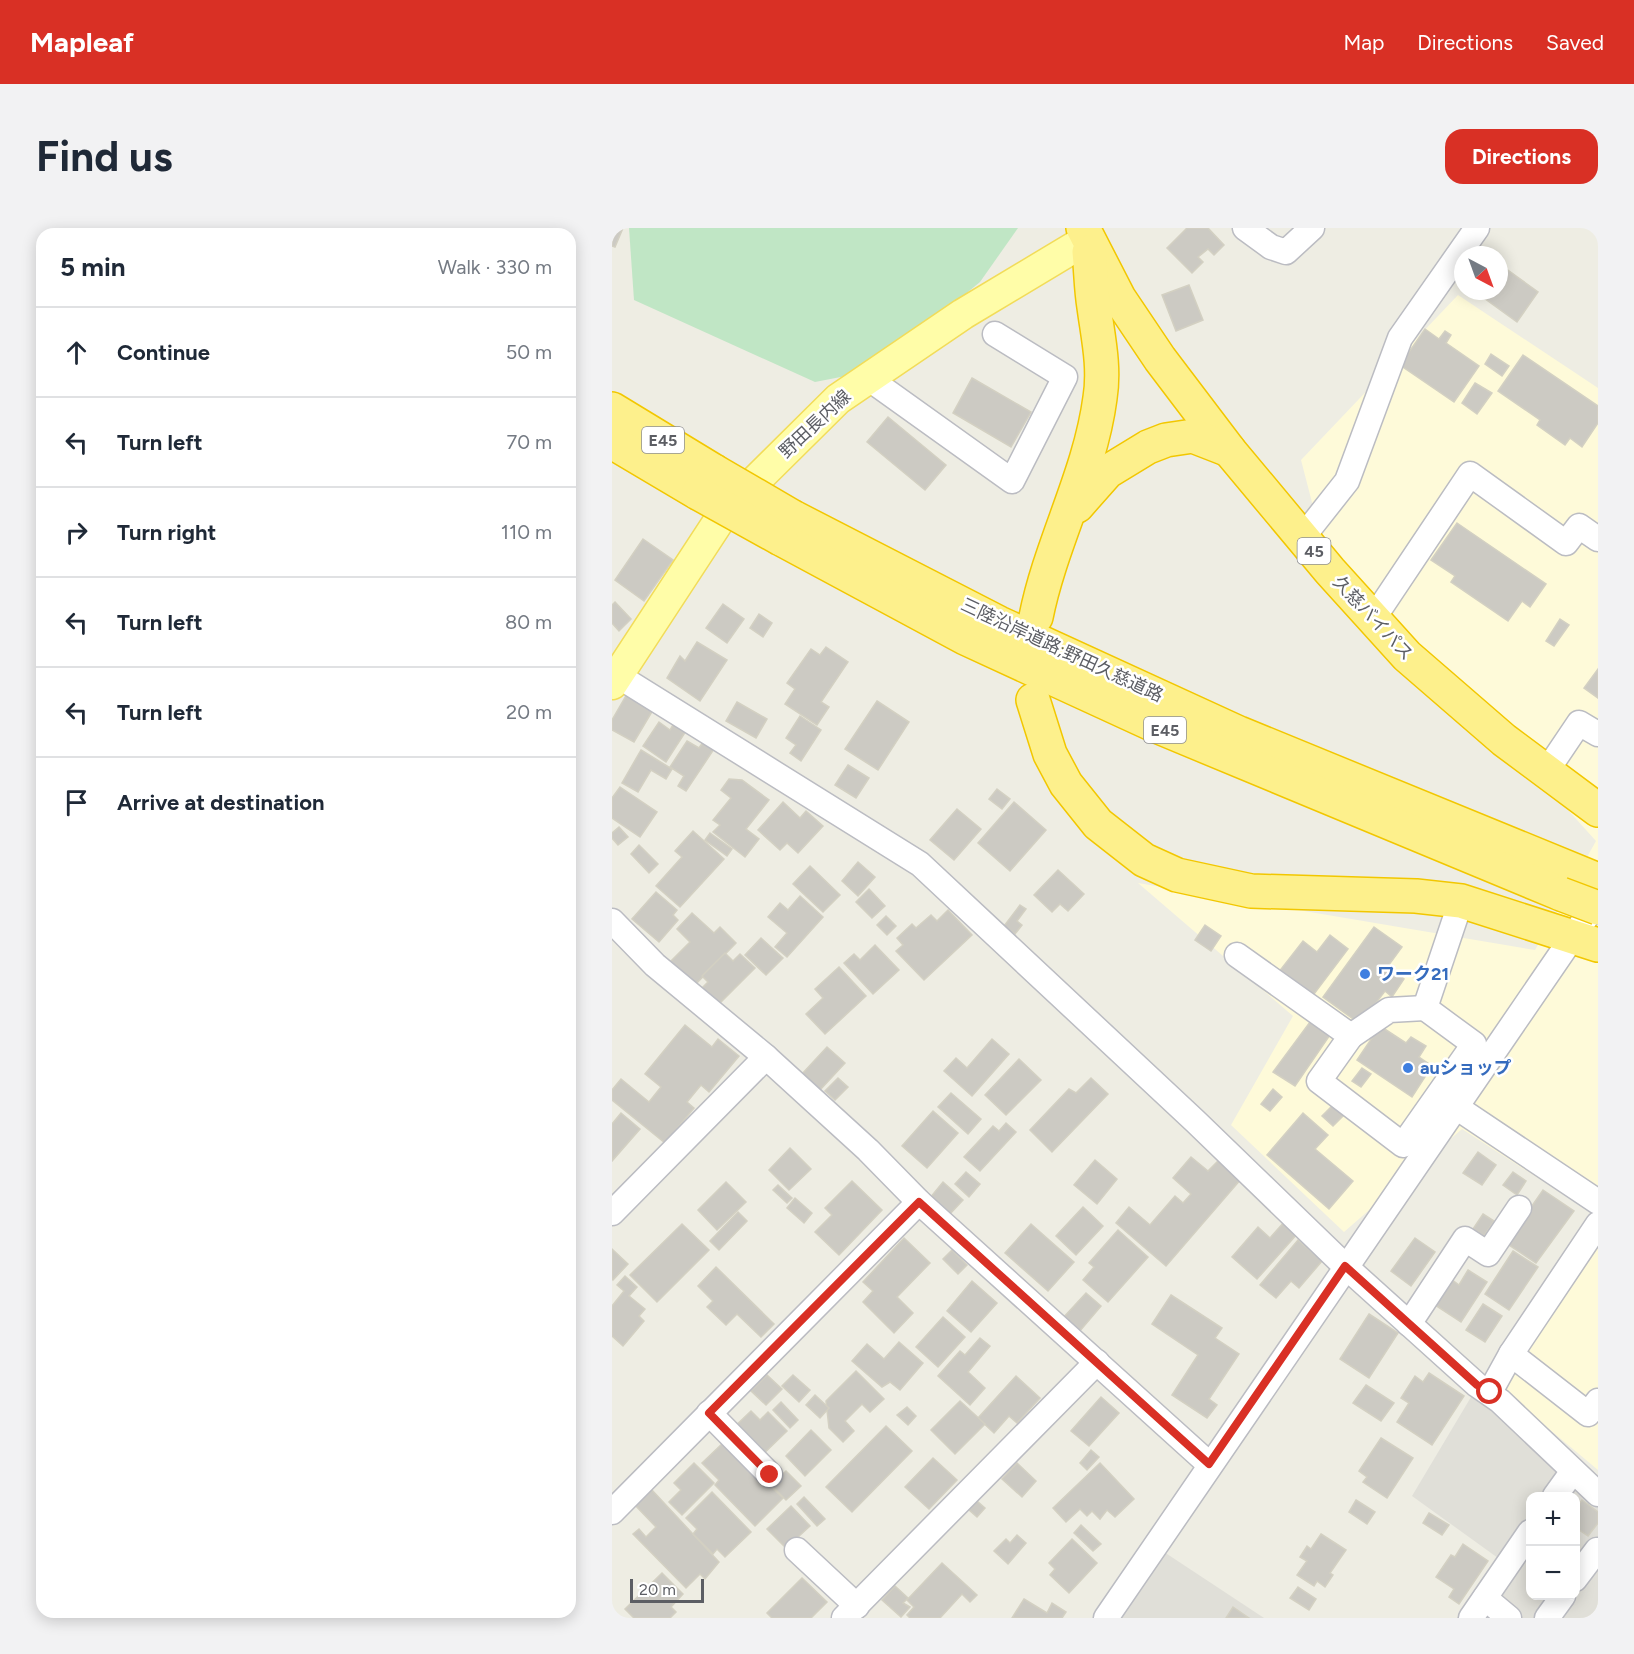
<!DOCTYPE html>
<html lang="en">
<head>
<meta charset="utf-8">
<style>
	:root { --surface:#fff; --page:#f2f2f3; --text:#1f2937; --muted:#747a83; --line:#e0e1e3; --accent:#d93025 }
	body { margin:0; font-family:Figtree,"Noto Sans JP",sans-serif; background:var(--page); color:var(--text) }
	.controls { position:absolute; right:18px; bottom:18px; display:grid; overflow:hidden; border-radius:12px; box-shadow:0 3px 15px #0003 }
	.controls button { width:54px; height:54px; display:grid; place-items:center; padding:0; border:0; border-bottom:2px solid var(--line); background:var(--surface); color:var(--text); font:30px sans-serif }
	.compass { position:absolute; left:842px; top:18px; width:54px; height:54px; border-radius:50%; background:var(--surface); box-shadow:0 3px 15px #0003; rotate:139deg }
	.scale { position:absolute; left:18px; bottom:15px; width:74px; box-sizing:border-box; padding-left:6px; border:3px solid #5c5e64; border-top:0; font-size:16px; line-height:21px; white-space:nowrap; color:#5c5e64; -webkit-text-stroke:4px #fff; paint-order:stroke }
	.stop { position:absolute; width:18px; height:18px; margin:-14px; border:4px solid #d93025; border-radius:50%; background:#fff }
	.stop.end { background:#d93025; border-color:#fff; box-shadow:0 2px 6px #0008 }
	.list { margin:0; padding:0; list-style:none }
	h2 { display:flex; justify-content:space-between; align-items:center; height:78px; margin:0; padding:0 24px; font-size:26px }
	h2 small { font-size:20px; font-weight:400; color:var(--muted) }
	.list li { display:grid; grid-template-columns:39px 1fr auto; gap:18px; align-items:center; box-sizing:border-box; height:90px; padding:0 24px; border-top:2px solid var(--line) }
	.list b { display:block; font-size:22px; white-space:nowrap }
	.list em { font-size:20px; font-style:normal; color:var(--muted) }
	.icon { flex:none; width:33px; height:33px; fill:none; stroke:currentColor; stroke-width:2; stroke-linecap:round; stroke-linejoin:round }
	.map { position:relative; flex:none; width:986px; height:1390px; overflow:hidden; border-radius:18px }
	header { display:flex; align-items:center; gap:36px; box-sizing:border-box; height:84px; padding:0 30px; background:var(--accent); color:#fff }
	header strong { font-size:28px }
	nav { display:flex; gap:33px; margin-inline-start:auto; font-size:21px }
	.intro { display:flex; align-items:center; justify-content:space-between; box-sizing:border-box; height:144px; padding:0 36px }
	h1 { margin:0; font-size:42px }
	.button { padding:15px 27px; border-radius:18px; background:var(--accent); color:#fff; font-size:21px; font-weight:700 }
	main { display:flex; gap:36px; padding:0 36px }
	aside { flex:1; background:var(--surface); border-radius:18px; box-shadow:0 3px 15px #0003 }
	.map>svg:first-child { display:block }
	.commercial { fill:#fefad9 }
	.industrial { fill:#e0dfd8; fill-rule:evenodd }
	.green { fill:#c0e6c5 }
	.building { fill:#cccac3; stroke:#d3d0c2; stroke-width:1.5 }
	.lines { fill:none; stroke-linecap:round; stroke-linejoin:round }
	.minor-casing { stroke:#bbbcc2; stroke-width:27 }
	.major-casing { stroke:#f2dc59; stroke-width:33 }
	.highway-casing { stroke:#f2c700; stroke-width:36 }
	.minor { stroke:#fff; stroke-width:24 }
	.major { stroke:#fffda8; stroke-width:30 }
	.highway { stroke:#fdf08c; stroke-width:33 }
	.highway-bridge-casing { stroke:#f2c700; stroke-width:36; stroke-linecap:butt }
	.highway-bridge { stroke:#fdf08c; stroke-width:33 }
	.route { stroke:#d93025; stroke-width:8 }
	.shop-dot { fill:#3f7fe0; stroke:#fff; stroke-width:2 }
	.labels { text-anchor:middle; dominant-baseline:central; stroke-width:5; stroke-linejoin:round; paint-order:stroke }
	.shield { fill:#fff; stroke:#8d8e92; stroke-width:1.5 }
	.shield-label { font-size:16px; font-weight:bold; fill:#5c5e64 }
	.street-label { font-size:18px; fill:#5c5e64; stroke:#fff }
	.shop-label { font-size:18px; font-weight:bold; fill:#366cbe; stroke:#fff; text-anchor:start }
</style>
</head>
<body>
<header>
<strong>Mapleaf</strong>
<nav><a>Map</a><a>Directions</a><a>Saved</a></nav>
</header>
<div class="intro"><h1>Find us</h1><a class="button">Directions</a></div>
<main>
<aside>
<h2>5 min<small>Walk · 330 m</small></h2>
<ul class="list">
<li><svg class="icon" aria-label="ahead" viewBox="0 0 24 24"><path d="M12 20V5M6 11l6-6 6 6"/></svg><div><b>Continue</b></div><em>50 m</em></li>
<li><svg class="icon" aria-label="left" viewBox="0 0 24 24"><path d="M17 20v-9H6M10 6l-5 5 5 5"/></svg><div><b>Turn left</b></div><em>70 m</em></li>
<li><svg class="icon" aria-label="right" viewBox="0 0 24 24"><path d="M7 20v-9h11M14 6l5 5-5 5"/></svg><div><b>Turn right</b></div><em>110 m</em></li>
<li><svg class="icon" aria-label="left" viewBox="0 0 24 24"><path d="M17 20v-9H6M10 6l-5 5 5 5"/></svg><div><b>Turn left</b></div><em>80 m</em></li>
<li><svg class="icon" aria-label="left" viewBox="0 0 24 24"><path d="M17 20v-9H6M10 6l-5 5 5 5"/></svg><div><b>Turn left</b></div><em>20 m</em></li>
<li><svg class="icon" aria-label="arrive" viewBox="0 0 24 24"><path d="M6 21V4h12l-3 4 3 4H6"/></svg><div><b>Arrive at destination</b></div></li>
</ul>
</aside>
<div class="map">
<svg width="986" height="1390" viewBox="0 0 986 1390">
	<rect width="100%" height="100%" fill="#eeede3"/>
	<g class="commercial">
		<polygon points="846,67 986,160 986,989 850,901 732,1004 619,897 681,788 526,655 923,722 984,613 709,309 689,232"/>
		<polygon points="986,1010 986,1242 888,1160"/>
	</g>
	<g class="industrial">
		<path d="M 862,1164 L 986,1259 L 986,1390 L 845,1390 L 886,1330 L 800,1268 ZM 918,1268 L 963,1268 L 963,1368 L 918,1368 Z"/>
		<polygon points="552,1324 652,1390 507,1390"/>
	</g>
	<polygon class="green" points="17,0 406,0 368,54 306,105 244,146 203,154 22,72"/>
	<g class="building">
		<polygon points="0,0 11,0 3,19 0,18"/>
		<polygon points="575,0 596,0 612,17 602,27 596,21 586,29 591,34 580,45 555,20"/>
		<polygon points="893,40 926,64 905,94 872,70 877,63 887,63 887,48"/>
		<polygon points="577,57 591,92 564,103 550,67"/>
		<polygon points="813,101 827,111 833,103 839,107 834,115 867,138 842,174 788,137"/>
		<polygon points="879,126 897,138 890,148 873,136"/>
		<polygon points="911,127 986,178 986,195 970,219 958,210 953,217 925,197 928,192 886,163"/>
		<polygon points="360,150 419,184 399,219 341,185"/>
		<polygon points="863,155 880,165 865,186 850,175"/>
		<polygon points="276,189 334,237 313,262 255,214"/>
		<polygon points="845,295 934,356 918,379 910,373 896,393 839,354 843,348 819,332"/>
		<polygon points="31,311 61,332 32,373 3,352"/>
		<polygon points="3,374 19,391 7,403 0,395 0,377"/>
		<polygon points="111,376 132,391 115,415 94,400"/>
		<polygon points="147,386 160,395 151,409 138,400"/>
		<polygon points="948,391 957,397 942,418 934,413"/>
		<polygon points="85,414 115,432 88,473 55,450 68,428 73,433"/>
		<polygon points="214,419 236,434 209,474 217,479 205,497 173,476 183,461 175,455 199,421 208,427"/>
		<polygon points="986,441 986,470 972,460"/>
		<polygon points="15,466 41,482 22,514 0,502 0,492"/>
		<polygon points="265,473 297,494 266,542 233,521"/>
		<polygon points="125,474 155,491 144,510 114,493"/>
		<polygon points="188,488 209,502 189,533 178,525 184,517 174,510"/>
		<polygon points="47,494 58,502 62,495 74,503 54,534 31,518"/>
		<polygon points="75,513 87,520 91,514 102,521 74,563 66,558 72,548 58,539"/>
		<polygon points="29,522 60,541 54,551 39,542 26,564 10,555"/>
		<polygon points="236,537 257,550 244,570 223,557"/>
		<polygon points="117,551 130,552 157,572 134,601 147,611 133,629 101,604 108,597 101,592 119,570 109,562"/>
		<polygon points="8,559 45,584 28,609 0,590 0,570"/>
		<polygon points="385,561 398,571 390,581 377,571"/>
		<polygon points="171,574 188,590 194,583 211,598 186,625 175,615 168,622 146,602"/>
		<polygon points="402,574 434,602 398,643 366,615"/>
		<polygon points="345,581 369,601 342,632 318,612"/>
		<polygon points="7,599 16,609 6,617 0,610 0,605"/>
		<polygon points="81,603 112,631 68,679 44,658 70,629 63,623"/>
		<polygon points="98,605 120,621 115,628 93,612"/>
		<polygon points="27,617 46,636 37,645 19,626"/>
		<polygon points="246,634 263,649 246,668 230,653"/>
		<polygon points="198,638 228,667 211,684 181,656"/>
		<polygon points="446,642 472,666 456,683 448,676 440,684 422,667"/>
		<polygon points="257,661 273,678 260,690 244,674"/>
		<polygon points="44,664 65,682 61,687 66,692 47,714 20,691"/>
		<polygon points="188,668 211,689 175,729 163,719 175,705 156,689 168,675 176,682"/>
		<polygon points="408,677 414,681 405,693 410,697 403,706 392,698"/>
		<polygon points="336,682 360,707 312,752 284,723 291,717 285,710 300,696 304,700 319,687 325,693"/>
		<polygon points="80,685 102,705 108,699 124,715 80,760 56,736 78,714 65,701"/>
		<polygon points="274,688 284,698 275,707 265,697"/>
		<polygon points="593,697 609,708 599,723 583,712"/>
		<polygon points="762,699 790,719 776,738 792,751 780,769 773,763 748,796 711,769"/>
		<polygon points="718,707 736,721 699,770 666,745 691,713 705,724"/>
		<polygon points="149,710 171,730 154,747 133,727"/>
		<polygon points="263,717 287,742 261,766 232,735 242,726 248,732"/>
		<polygon points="113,725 121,733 128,726 143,740 106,777 89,761 96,754 90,748"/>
		<polygon points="227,739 254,768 213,806 194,786 211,770 203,761"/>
		<polygon points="701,790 720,804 683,858 661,844"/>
		<polygon points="73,797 100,819 106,811 127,828 97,864 89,857 75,874 82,880 53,915 0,872 0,862 9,851 37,874 49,859 33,846"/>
		<polygon points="768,798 794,815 799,809 814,818 807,829 820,838 800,869 745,832"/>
		<polygon points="380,811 397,826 360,868 332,843 344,830 355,840"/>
		<polygon points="215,819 233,835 208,862 190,846"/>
		<polygon points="407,831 429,852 394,887 373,867"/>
		<polygon points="750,840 759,846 749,859 740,853"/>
		<polygon points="226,850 236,859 223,872 213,863"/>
		<polygon points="479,850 496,866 440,924 418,902 457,861 464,865"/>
		<polygon points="661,861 670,869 658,883 649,876"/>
		<polygon points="339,865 369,891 356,906 326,879"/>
		<polygon points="724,874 735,884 721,898 710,888"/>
		<polygon points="321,883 346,905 315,940 290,918"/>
		<polygon points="9,885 28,901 0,933 0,896"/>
		<polygon points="691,885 716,907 703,921 741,953 717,981 655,927"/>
		<polygon points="394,895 404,904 368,943 352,929 381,898 387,903"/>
		<polygon points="178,920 199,941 177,962 157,942"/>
		<polygon points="866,924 884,937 870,957 851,945"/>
		<polygon points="579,929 596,943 607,932 629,951 554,1038 504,995 517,979 538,997 563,968 571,975 579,966 561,950"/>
		<polygon points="483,932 505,951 485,976 462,957"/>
		<polygon points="354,944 368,956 357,969 343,956"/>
		<polygon points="901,944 914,953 905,967 891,957"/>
		<polygon points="240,953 270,982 227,1027 203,1004 220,987 213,980"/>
		<polygon points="114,954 134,974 105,1002 86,982"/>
		<polygon points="331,954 351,972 337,987 318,970"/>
		<polygon points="166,957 180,970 175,975 161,962"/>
		<polygon points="931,962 962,983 924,1035 894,1015"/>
		<polygon points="183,970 200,985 192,995 175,980"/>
		<polygon points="471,979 491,998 464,1027 444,1008"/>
		<polygon points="126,984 135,993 107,1022 98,1013"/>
		<polygon points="871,986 882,993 872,1008 861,1001"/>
		<polygon points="673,993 686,1005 645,1051 620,1029 646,999 658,1010"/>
		<polygon points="70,996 97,1022 45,1074 18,1047"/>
		<polygon points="419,996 462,1034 436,1063 393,1025"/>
		<polygon points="506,1002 536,1029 496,1074 471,1052 482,1039 477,1035"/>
		<polygon points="292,1010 318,1035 285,1069 301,1085 282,1105 251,1074 261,1063 251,1054"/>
		<polygon points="803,1010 823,1024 799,1058 779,1043"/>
		<polygon points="686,1012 710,1033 687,1060 679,1053 664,1070 648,1057"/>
		<polygon points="0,1021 16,1036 1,1052 0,1050"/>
		<polygon points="340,1022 355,1037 346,1046 331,1031"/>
		<polygon points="901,1023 926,1039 897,1082 873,1066"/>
		<polygon points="104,1039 162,1096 149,1109 125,1086 114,1097 95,1079 101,1073 86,1058"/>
		<polygon points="856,1042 875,1054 849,1094 823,1077 839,1051 847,1057"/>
		<polygon points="13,1048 25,1059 17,1068 33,1081 27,1088 32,1093 11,1118 0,1108 0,1078 12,1063 5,1057"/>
		<polygon points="360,1053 385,1075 359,1104 335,1083"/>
		<polygon points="474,1065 489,1078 467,1104 451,1090"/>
		<polygon points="559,1067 610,1100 603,1110 627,1126 597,1171 605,1177 595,1190 560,1167 586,1127 540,1096"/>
		<polygon points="871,1076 890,1088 873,1114 854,1102"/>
		<polygon points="757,1086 786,1105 757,1150 728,1131"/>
		<polygon points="331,1089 353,1109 326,1139 304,1119"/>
		<polygon points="368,1110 378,1118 356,1144 373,1160 358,1177 326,1148 348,1123 353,1127"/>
		<polygon points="287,1114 311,1135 288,1162 278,1154 270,1159 240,1133 255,1116 272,1131"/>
		<polygon points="244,1143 272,1171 258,1184 250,1176 233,1193 242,1203 231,1214 217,1200 214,1173"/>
		<polygon points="817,1145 852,1168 820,1217 785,1194 797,1175 789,1170 803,1148 811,1154"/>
		<polygon points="155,1147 170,1161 154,1177 139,1163"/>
		<polygon points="181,1147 198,1162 187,1174 170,1158"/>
		<polygon points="404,1148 428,1170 405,1195 397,1188 382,1205 366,1190"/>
		<polygon points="754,1157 782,1175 769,1193 741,1175"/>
		<polygon points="203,1167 217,1180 208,1190 194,1177"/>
		<polygon points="489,1169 507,1185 477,1218 459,1203"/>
		<polygon points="348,1173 373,1196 343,1226 319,1202"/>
		<polygon points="169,1174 186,1192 178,1200 161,1182"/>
		<polygon points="295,1179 304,1188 296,1197 285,1187"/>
		<polygon points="139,1183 148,1192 156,1184 175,1203 144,1233 117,1204"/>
		<polygon points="274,1198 300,1223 240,1284 214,1259"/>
		<polygon points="199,1202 219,1222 193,1248 174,1228"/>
		<polygon points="769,1210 801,1230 775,1270 751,1254 755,1249 747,1243"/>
		<polygon points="113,1213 171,1270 143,1298 103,1257 107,1252 90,1235"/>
		<polygon points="479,1222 487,1229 475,1242 468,1235"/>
		<polygon points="321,1230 345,1252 317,1281 293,1259"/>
		<polygon points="82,1235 102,1255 70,1287 57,1274 69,1262 62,1255"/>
		<polygon points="405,1235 424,1253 410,1269 390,1251"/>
		<polygon points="488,1235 522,1271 503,1289 495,1282 488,1291 480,1283 475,1288 468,1281 454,1294 441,1280"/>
		<polygon points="174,1243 189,1258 174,1272 159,1257"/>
		<polygon points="39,1261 107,1334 93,1351 88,1346 74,1360 21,1306 27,1301 34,1309 44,1299 22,1276"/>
		<polygon points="100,1264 139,1304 113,1329 105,1321 101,1326 81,1306 85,1301 74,1290"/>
		<polygon points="192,1269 213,1291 205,1298 185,1276"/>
		<polygon points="744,1272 763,1284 755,1296 737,1284"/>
		<polygon points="970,1272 986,1284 986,1295 976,1308 963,1299 963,1281"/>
		<polygon points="365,1273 373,1280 365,1289 357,1282"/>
		<polygon points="179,1278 198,1298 174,1320 155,1301"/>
		<polygon points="817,1285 837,1297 830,1307 811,1295"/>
		<polygon points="469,1297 489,1316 481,1323 462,1305"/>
		<polygon points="709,1306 734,1322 718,1345 721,1347 713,1359 705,1353 702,1358 685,1347 695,1333 688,1329 695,1318 699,1321"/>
		<polygon points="405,1307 414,1315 396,1336 382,1323 394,1311 398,1315"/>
		<polygon points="460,1311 485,1335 457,1365 438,1347 443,1341 437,1335"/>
		<polygon points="851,1316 876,1333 847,1376 837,1369 842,1361 824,1349 839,1327 843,1329"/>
		<polygon points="330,1335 365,1367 358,1374 350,1366 328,1390 298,1390 295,1387 302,1379 295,1372"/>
		<polygon points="50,1345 71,1366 59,1379 64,1384 58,1390 22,1390 13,1381"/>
		<polygon points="190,1350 215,1374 199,1390 160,1390 155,1385"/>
		<polygon points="283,1358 296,1370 291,1375 298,1379 289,1389 270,1372"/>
		<polygon points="686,1359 704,1371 697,1382 678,1370"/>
		<polygon points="412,1371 435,1385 440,1375 454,1384 450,1390 400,1390"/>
		<polygon points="621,1379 637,1390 614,1390"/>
	</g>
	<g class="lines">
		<g class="minor-casing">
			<g id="minor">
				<polyline points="633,0 659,19 674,24 700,0"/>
				<polyline points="256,150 400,253 453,149 383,106"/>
				<polyline points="690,310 735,253 788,110 865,0"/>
				<polyline points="761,391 858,246 954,315 967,298 986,311"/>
				<polyline points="0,444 308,636 583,893 733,1038 865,1157 888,1173 986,1266"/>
				<polyline points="934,544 967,495 986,506"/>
				<polyline points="0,693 43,737 154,829 256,922 307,974 597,1236"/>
				<polyline points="625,727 739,808 707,853 791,917 862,816 813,780 849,673"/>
				<polyline points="739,808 777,782 813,780"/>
				<polyline points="844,879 986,974"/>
				<polyline points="0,985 154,829"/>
				<polyline points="986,996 899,1126 976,1186 986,1173"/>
				<polyline points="797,1096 853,1011 876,1026 907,980"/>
				<polyline points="878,1164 899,1126"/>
				<polyline points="97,1185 158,1247"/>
				<polyline points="943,1268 961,1243"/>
				<polyline points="0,1284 307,974"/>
				<polyline points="185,1322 245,1378"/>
				<polyline points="963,1351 985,1322"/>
				<polyline points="873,1370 897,1390"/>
				<polyline points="232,1390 485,1134"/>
				<polyline points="494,1390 986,672"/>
				<polyline points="859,1390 918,1304"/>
				<polyline points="935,1390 951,1368"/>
			</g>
		</g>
		<g class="major-casing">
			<polyline id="major" points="0,456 114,282 226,171 351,86 476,11"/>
		</g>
		<g class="highway-casing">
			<g id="highway">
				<polyline points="471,0 507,70 548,131 617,222 718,343 795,428 892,512 986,582"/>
				<polyline points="0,181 102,243"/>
				<polyline points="0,214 86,265"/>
				<polyline points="465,278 495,244 536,219 554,212 581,208 617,222"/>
				<polyline points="181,289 387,395 627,505 986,652"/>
				<polyline points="169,311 353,410 542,497 949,666"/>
				<path d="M 424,389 C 439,314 478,246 488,170 C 493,139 486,109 482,79 C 479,61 479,42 477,24"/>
				<polyline points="421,472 438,526 454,556 486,596 532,632 565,647 639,663 804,668 849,673 986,717"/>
			</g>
		</g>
		<use href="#minor" class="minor"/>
		<use href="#major" class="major"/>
		<use href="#highway" class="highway"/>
		<g class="highway-bridge-casing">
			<g id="highway-bridge">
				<polyline points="102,243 181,289"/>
				<polyline points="86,265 169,311"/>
				<polyline points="949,666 986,680"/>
			</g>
		</g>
		<use href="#highway-bridge" class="highway-bridge"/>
	</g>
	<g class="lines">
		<polyline class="route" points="158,1247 97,1185 307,974 597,1236 733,1038 865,1157 878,1164"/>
	</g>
	<g class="shop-dot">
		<circle cx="753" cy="746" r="6"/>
		<circle cx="796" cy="840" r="6"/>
	</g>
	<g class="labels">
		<g class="shield">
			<rect x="30" y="199" width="42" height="26" rx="4.5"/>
			<rect x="685.5" y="310" width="33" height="26" rx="4.5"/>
			<rect x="532" y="489" width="42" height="26" rx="4.5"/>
		</g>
		<g class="shield-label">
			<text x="51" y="212">E45</text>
			<text x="702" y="323">45</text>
			<text x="553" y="502">E45</text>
		</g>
		<g class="street-label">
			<text transform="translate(203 196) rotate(-43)">野田長内線</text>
			<text transform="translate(761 390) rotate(47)">久慈バイパス</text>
			<text transform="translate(450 422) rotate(25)">三陸沿岸道路;野田久慈道路</text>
		</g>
		<g class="shop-label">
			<text x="765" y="746">ワーク21</text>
			<text x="808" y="840">auショップ</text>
		</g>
	</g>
</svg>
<div class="controls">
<button>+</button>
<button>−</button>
</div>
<svg class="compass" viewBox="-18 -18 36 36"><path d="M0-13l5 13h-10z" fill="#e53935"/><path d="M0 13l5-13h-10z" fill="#747a83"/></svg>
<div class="scale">20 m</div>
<div class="stop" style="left:878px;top:1164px"></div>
<div class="stop end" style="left:158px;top:1247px"></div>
</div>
</main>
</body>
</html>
